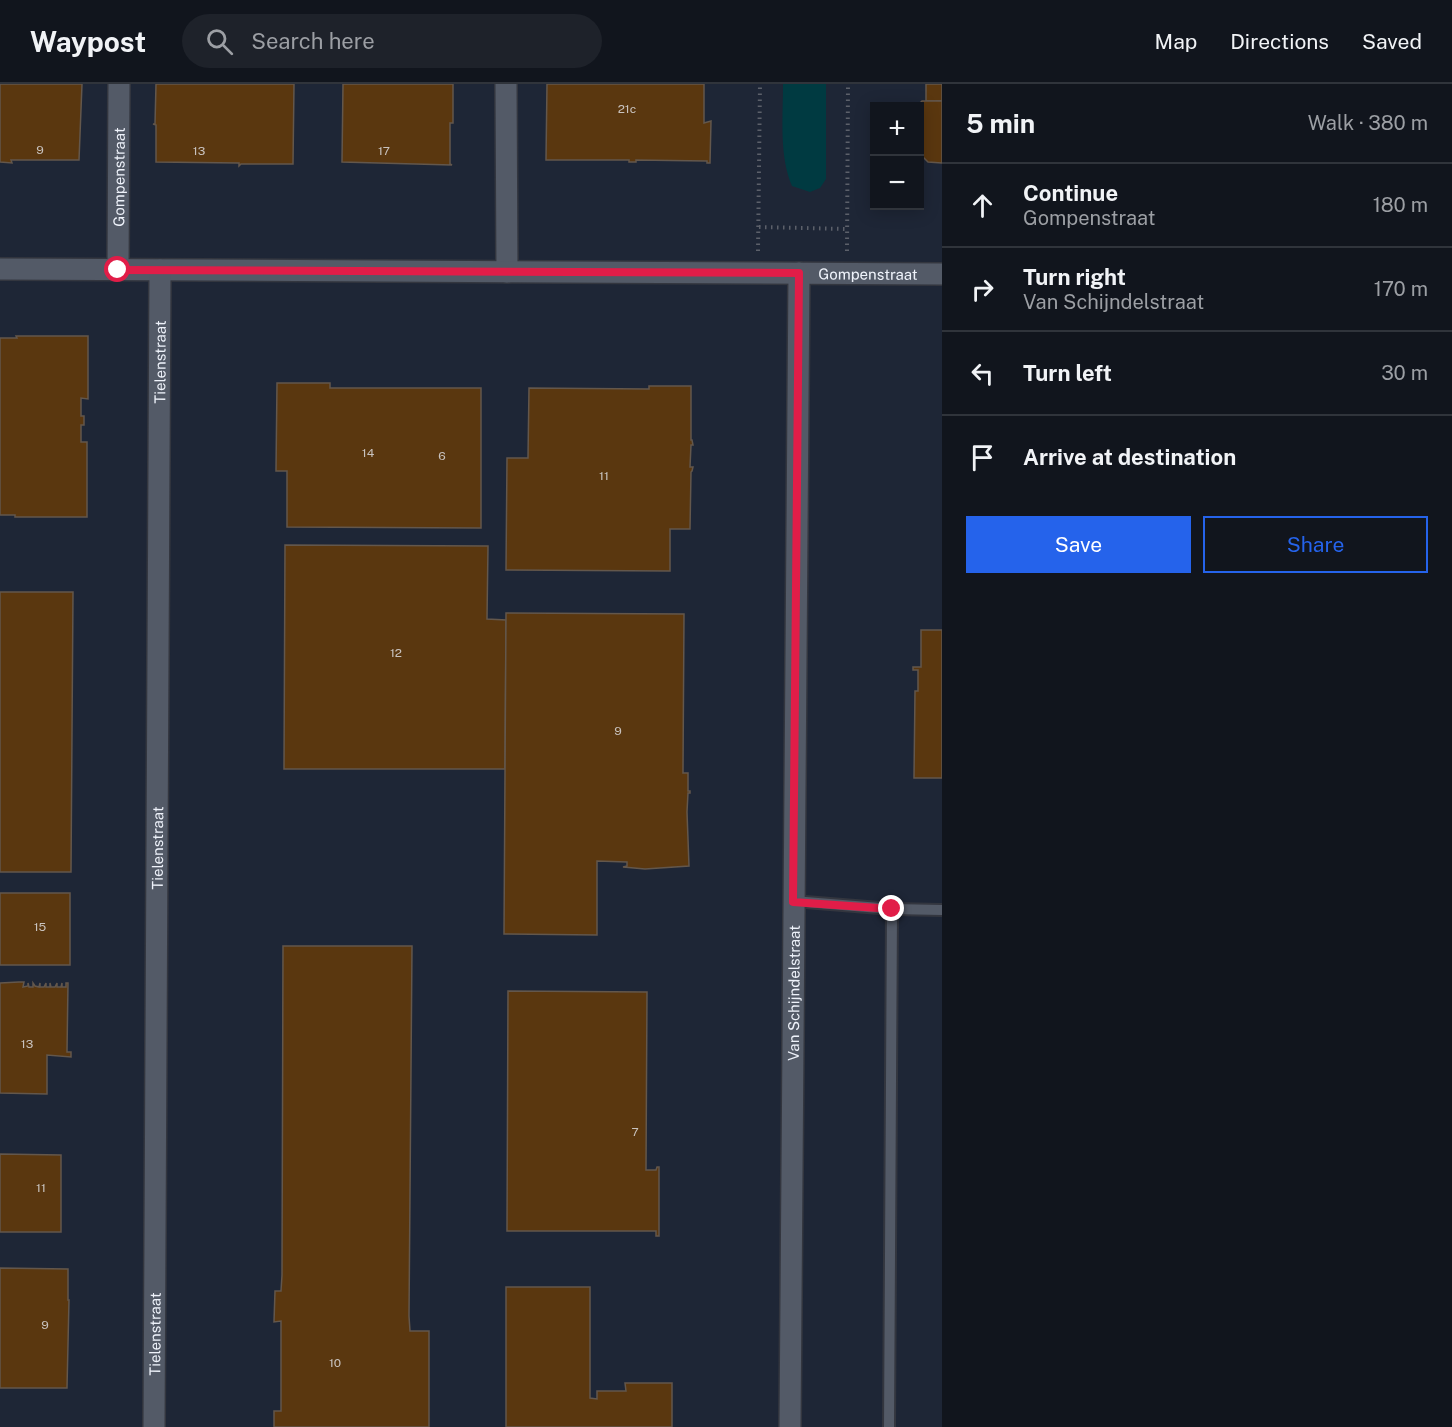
<!DOCTYPE html>
<html lang="en">
<head>
<meta charset="utf-8">
<style>
	:root { --surface:#11151d; --page:#1e222a; --text:#f1f3f6; --muted:#9c9fa4; --line:#30343b; --accent:#2563eb }
	body { margin:0; font-family:"Public Sans",sans-serif; background:var(--page); color:var(--text) }
	.controls { position:absolute; right:18px; top:18px; display:grid; overflow:hidden; border-radius:0px; box-shadow:0 3px 15px #0003 }
	.controls button { width:54px; height:54px; display:grid; place-items:center; padding:0; border:0; border-bottom:2px solid var(--line); background:var(--surface); color:var(--text); font:30px sans-serif }
	.stop { position:absolute; width:18px; height:18px; margin:-14px; border:4px solid #e11d48; border-radius:50%; background:#fff }
	.stop.end { background:#e11d48; border-color:#fff; box-shadow:0 2px 6px #0008 }
	.list { margin:0; padding:0; list-style:none }
	h2 { display:flex; justify-content:space-between; align-items:center; height:78px; margin:0; padding:0 24px; font-size:26px }
	h2 small { font-size:20px; font-weight:400; color:var(--muted) }
	.list li { display:grid; grid-template-columns:39px 1fr auto; gap:18px; align-items:center; box-sizing:border-box; height:84px; padding:0 24px; border-top:2px solid var(--line) }
	.list b { display:block; font-size:22px; white-space:nowrap }
	.list p { margin:0; font-size:20px; white-space:nowrap; color:var(--muted) }
	.list em { font-size:20px; font-style:normal; color:var(--muted) }
	.actions { display:flex; gap:12px; padding:18px 24px }
	.actions a { flex:1; padding:14px 0; border:2px solid var(--accent); border-radius:0px; text-align:center; font-size:21px; color:var(--accent) }
	.actions .main { background:var(--accent); color:#fff }
	.icon { flex:none; width:33px; height:33px; fill:none; stroke:currentColor; stroke-width:2; stroke-linecap:round; stroke-linejoin:round }
	.map { position:relative; flex:none; width:942px; height:1343px; overflow:hidden }
	header { display:flex; align-items:center; gap:36px; box-sizing:border-box; height:84px; padding:0 30px; background:var(--surface); border-bottom:2px solid var(--line) }
	header strong { font-size:28px }
	nav { display:flex; gap:33px; margin-inline-start:auto; font-size:21px }
	.search { width:420px; height:54px; background:var(--page); display:flex; align-items:center; gap:15px; box-sizing:border-box; padding:0 21px; border-radius:33px; color:var(--muted); font-size:22px }
	main { display:flex }
	aside { flex:1; background:var(--surface) }
	.map>svg:first-child { display:block }
	.built { fill:#1e2636; fill-rule:evenodd }
	.water { fill:#003a41 }
	.building { fill:#5a370f; stroke:#63574c; stroke-width:1.5 }
	.lines { fill:none; stroke-linecap:round; stroke-linejoin:round }
	.lane-casing { stroke:#33363f; stroke-width:14 }
	.street-casing { stroke:#33363f; stroke-width:24 }
	.path { stroke:#5c606a; stroke-width:4; stroke-dasharray:1.5 4.5; stroke-linecap:butt }
	.lane { stroke:#535a67; stroke-width:10 }
	.street { stroke:#535a67; stroke-width:21 }
	.route { stroke:#e11d48; stroke-width:8 }
	.labels { text-anchor:middle; dominant-baseline:central; stroke-width:5; stroke-linejoin:round; paint-order:stroke }
	.number-label { font-size:12px; fill:#c9c3bf }
	.street-label { font-size:15px; fill:#eef2fa; stroke:#171c27 }
</style>
</head>
<body>
<header>
<strong>Waypost</strong>
<div class="search"><svg class="icon" aria-label="search" viewBox="0 0 24 24"><circle cx="10" cy="10" r="6"/><path d="M15 15l6 6"/></svg>Search here</div>
<nav><a>Map</a><a>Directions</a><a>Saved</a></nav>
</header>
<main>
<div class="map">
<svg width="942" height="1343" viewBox="0 0 942 1343">
	<rect width="100%" height="100%" fill="#171c27"/>
	<path class="built" d="M 0,0 L 942,0 L 942,1343 L 0,1343 ZM 874,22 L 920,22 L 920,122 L 874,122 Z"/>
	<path class="water" d="M 783,0 L 826,0 L 826,95 L 820,104 L 810,108 L 792,102 C 779,72 783,33 783,0 Z"/>
	<g class="building">
		<polygon points="0,0 82,0 79,76 11,76 12,79 0,78"/>
		<polygon points="156,0 294,0 293,80 241,80 239,82 239,79 156,78 156,41 153,40 155,40"/>
		<polygon points="343,0 453,0 453,39 450,39 450,80 452,81 342,78"/>
		<polygon points="547,0 704,0 704,39 711,37 710,79 707,79 707,77 636,76 636,78 629,78 629,76 546,76"/>
		<rect x="926" y="0" width="16" height="17"/>
		<polygon points="922,17 942,17 942,79 928,78 920,70 920,22 917,22"/>
		<polygon points="16,252 88,252 88,315 81,314 81,332 84,332 84,341 81,341 81,358 87,358 87,433 15,433 15,431 0,431 0,254 17,254"/>
		<polygon points="277,299 330,299 330,304 481,304 481,444 287,443 287,387 276,387"/>
		<polygon points="649,302 691,302 691,356 692,356 693,361 691,361 690,383 693,383 692,387 691,388 690,445 670,445 670,487 506,486 507,374 528,374 529,304 649,305"/>
		<polygon points="285,461 488,462 487,535 506,536 505,685 284,685"/>
		<polygon points="0,508 73,508 71,788 0,788"/>
		<polygon points="506,529 684,530 683,687 683,689 688,689 688,707 690,707 690,709 688,709 687,728 689,782 645,785 623,783 627,782 627,778 597,777 597,851 504,850"/>
		<polygon points="921,546 942,546 942,694 914,694 915,607 918,607 918,586 913,586 913,583 921,583"/>
		<rect x="0" y="809" width="70" height="72"/>
		<polygon points="283,862 412,862 409,1232 410,1247 429,1247 429,1343 274,1343 274,1327 281,1327 281,1237 274,1238 275,1207 281,1207 282,1191"/>
		<polygon points="19,898 24,898 23,903 28,902 28,899 29,903 33,903 33,899 35,902 39,903 40,899 40,903 44,903 46,899 46,903 50,903 50,899 51,903 55,903 57,899 57,903 61,903 62,899 62,903 66,903 66,899 68,899 67,968 71,968 71,973 47,971 47,1010 0,1009 0,899"/>
		<polygon points="508,907 647,908 646,1086 656,1086 657,1083 659,1083 659,1152 656,1152 656,1147 507,1147"/>
		<polygon points="0,1070 61,1071 61,1148 0,1148"/>
		<polygon points="0,1184 68,1185 68,1216 69,1216 67,1304 0,1304"/>
		<polygon points="506,1203 590,1203 590,1314 597,1315 597,1307 626,1307 625,1299 672,1299 672,1343 506,1343"/>
	</g>
	<g class="lines">
		<g class="lane-casing">
			<g id="lane">
				<polyline points="793,817 892,825 942,826"/>
				<polyline points="889,1343 892,825"/>
			</g>
		</g>
		<g class="street-casing">
			<g id="street">
				<polyline points="506,0 507,188"/>
				<path id="s1" d="M 0,185 L 942,190"/>
				<path id="s2" d="M 118,186 L 119,0"/>
				<path id="s3" d="M 154,1343 L 160,186"/>
				<path id="s4" d="M 790,1343 L 799,189"/>
			</g>
		</g>
		<g class="path">
			<polyline points="759,143 847,145"/>
			<polyline points="758,167 760,0"/>
			<polyline points="847,167 848,0"/>
		</g>
		<use href="#lane" class="lane"/>
		<use href="#street" class="street"/>
	</g>
	<g class="lines">
		<polyline class="route" points="118,186 799,189 793,818 892,825"/>
	</g>
	<g class="labels">
		<g class="number-label">
			<text x="627" y="25">21c</text>
			<text x="40" y="66">9</text>
			<text x="199" y="67">13</text>
			<text x="384" y="67">17</text>
			<text x="368" y="369">14</text>
			<text x="442" y="372">6</text>
			<text x="604" y="392">11</text>
			<text x="396" y="569">12</text>
			<text x="618" y="647">9</text>
			<text x="40" y="843">15</text>
			<text x="27" y="960">13</text>
			<text x="635" y="1048">7</text>
			<text x="41" y="1104">11</text>
			<text x="45" y="1241">9</text>
			<text x="335" y="1279">10</text>
		</g>
		<g class="street-label">
			<text stroke="none"><textPath href="#s2" startOffset="93">Gompenstraat</textPath></text>
			<text stroke="none"><textPath href="#s1" startOffset="868">Gompenstraat</textPath></text>
			<text stroke="none"><textPath href="#s3" startOffset="1065">Tielenstraat</textPath></text>
			<text stroke="none"><textPath href="#s3" startOffset="579">Tielenstraat</textPath></text>
			<text stroke="none"><textPath href="#s4" startOffset="434">Van Schijndelstraat</textPath></text>
			<text stroke="none"><textPath href="#s3" startOffset="93">Tielenstraat</textPath></text>
		</g>
	</g>
</svg>
<div class="controls">
<button>+</button>
<button>−</button>
</div>
<div class="stop" style="left:118px;top:186px"></div>
<div class="stop end" style="left:892px;top:825px"></div>
</div>
<aside>
<h2>5 min<small>Walk · 380 m</small></h2>
<ul class="list">
<li><svg class="icon" aria-label="ahead" viewBox="0 0 24 24"><path d="M12 20V5M6 11l6-6 6 6"/></svg><div><b>Continue</b><p>Gompenstraat</p></div><em>180 m</em></li>
<li><svg class="icon" aria-label="right" viewBox="0 0 24 24"><path d="M7 20v-9h11M14 6l5 5-5 5"/></svg><div><b>Turn right</b><p>Van Schijndelstraat</p></div><em>170 m</em></li>
<li><svg class="icon" aria-label="left" viewBox="0 0 24 24"><path d="M17 20v-9H6M10 6l-5 5 5 5"/></svg><div><b>Turn left</b></div><em>30 m</em></li>
<li><svg class="icon" aria-label="arrive" viewBox="0 0 24 24"><path d="M6 21V4h12l-3 4 3 4H6"/></svg><div><b>Arrive at destination</b></div></li>
</ul>
<div class="actions"><a class="main">Save</a><a>Share</a></div>
</aside>
</main>
</body>
</html>
